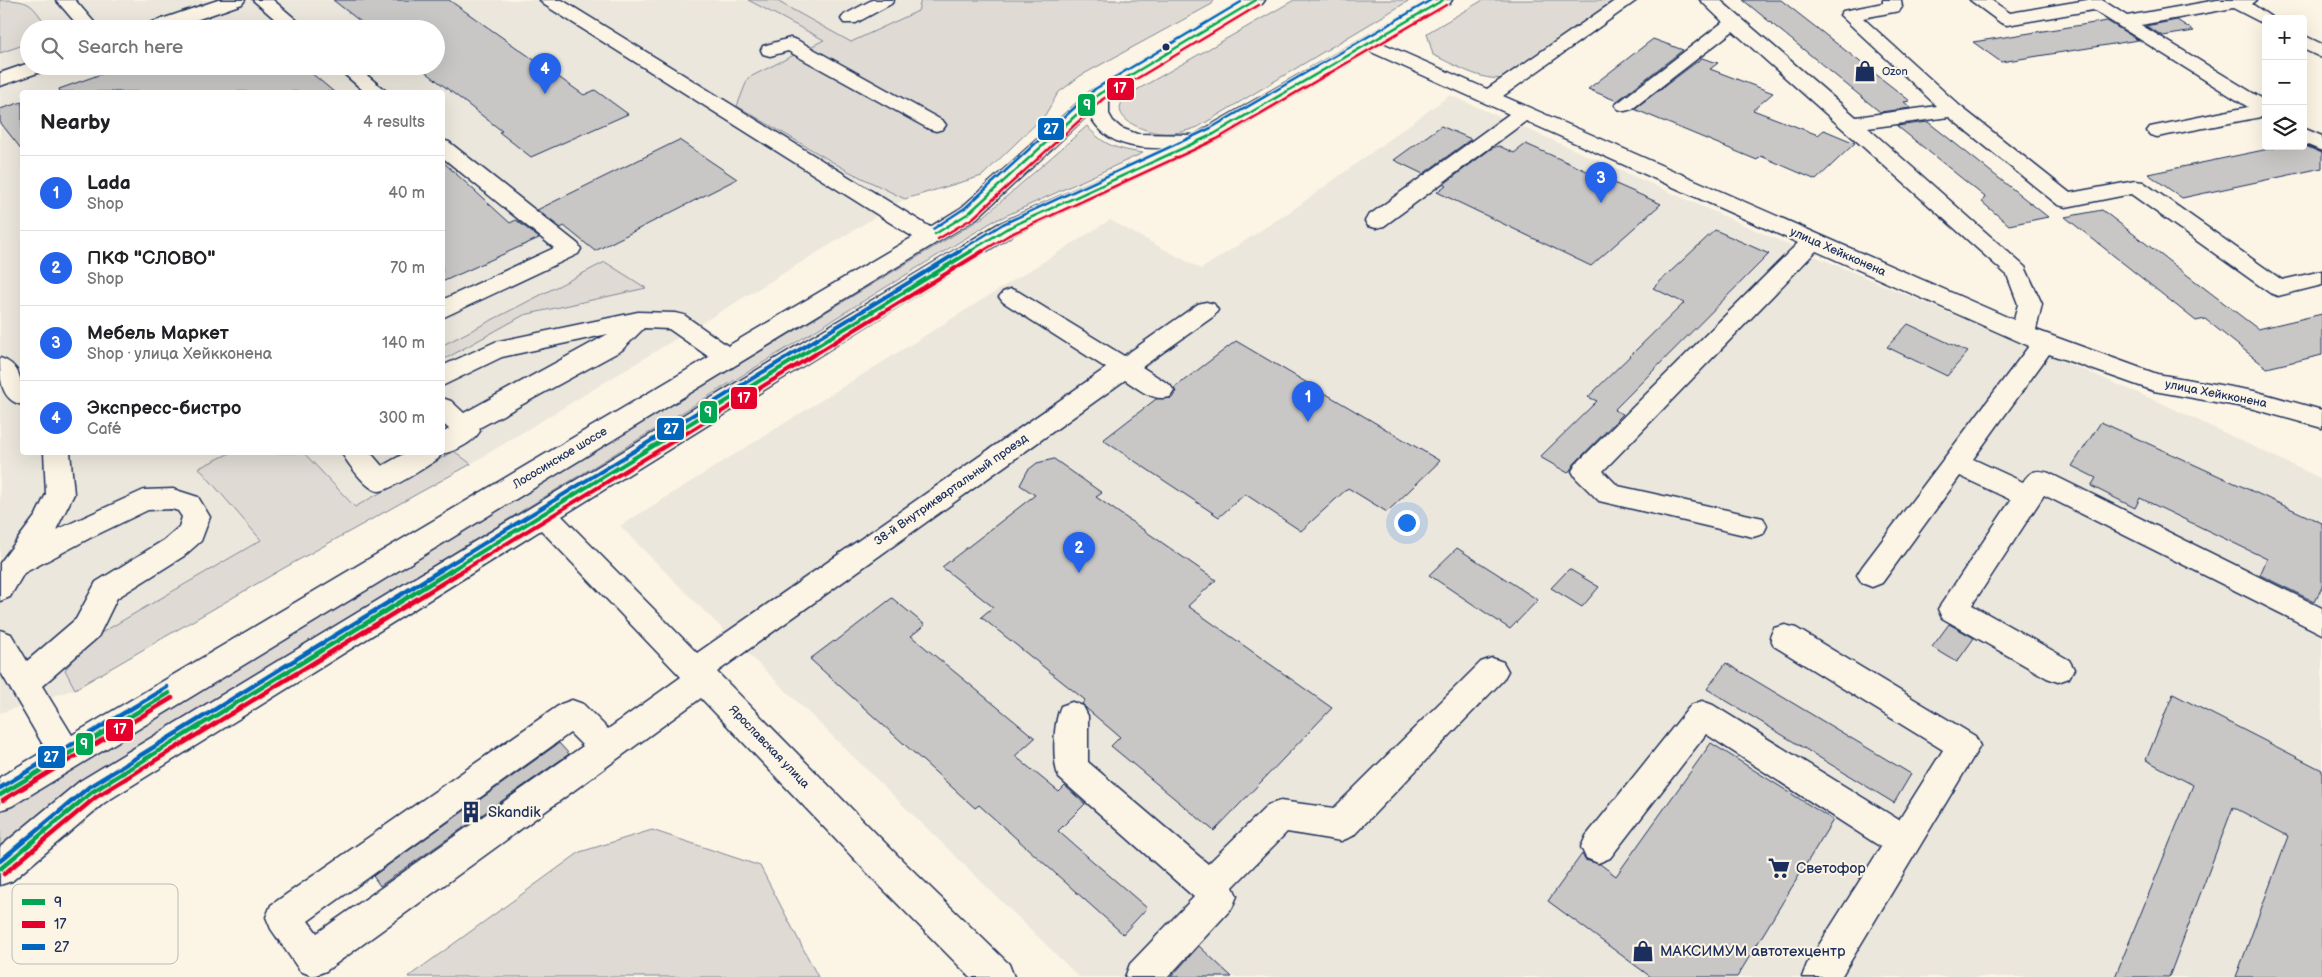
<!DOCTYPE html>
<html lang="en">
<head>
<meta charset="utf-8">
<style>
	:root { --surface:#fff; --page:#f2f2f2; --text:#202124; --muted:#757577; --line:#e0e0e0; --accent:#2563eb }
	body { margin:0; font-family:"Balsamiq Sans",sans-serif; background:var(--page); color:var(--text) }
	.controls { position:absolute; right:15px; top:15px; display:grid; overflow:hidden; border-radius:5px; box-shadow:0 5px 20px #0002 }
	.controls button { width:45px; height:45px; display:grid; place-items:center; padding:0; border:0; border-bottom:1px solid var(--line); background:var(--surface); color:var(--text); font:25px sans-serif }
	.you { position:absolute; left:1406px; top:522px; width:18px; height:18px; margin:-12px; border:4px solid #fff; border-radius:50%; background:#1a73e8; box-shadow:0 0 0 8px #1a73e833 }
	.badge { display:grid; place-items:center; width:32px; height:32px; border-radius:50%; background:var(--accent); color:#fff; font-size:16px; font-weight:700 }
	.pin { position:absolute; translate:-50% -41px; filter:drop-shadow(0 1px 2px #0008) }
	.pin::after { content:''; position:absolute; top:26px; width:18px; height:15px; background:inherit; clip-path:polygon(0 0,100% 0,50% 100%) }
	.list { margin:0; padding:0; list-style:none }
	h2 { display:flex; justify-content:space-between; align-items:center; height:65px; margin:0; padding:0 20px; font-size:21px }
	h2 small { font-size:16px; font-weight:400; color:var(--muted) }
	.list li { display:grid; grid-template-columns:32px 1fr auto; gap:15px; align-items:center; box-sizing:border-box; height:75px; padding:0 20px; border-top:1px solid var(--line) }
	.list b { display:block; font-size:19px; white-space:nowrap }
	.list p { margin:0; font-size:16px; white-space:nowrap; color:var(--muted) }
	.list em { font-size:16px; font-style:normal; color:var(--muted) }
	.icon { flex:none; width:28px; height:28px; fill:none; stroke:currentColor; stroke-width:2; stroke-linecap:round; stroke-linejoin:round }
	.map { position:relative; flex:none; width:2322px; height:977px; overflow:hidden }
	.search { position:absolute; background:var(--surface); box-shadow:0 5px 20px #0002; left:20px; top:20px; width:425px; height:55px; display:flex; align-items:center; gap:12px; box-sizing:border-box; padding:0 18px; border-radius:28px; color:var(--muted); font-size:19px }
	.panel { position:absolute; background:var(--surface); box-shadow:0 5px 20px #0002; left:20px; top:90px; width:425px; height:365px; border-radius:5px }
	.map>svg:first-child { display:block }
	.built { fill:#ece7dc }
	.green { fill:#dfdbd4; stroke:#7d8599 }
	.building { fill:#c8c7c6; stroke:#1b2f5e }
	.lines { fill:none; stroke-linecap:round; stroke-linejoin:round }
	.minor-casing { stroke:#1b2f5e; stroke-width:3 }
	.minor { fill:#fcf5e5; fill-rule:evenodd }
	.bus-1-far2-casing { stroke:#fcf5e5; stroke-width:5 }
	.bus-1-far1-casing { stroke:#fcf5e5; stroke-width:8 }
	.bus-1-casing { stroke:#fcf5e5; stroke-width:8 }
	.bus-2-far2-casing { stroke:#fcf5e5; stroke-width:5 }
	.bus-2-far1-casing { stroke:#fcf5e5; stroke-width:8 }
	.bus-2-casing { stroke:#fcf5e5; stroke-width:8 }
	.bus-3-far2-casing { stroke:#fcf5e5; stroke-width:5 }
	.bus-3-far1-casing { stroke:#fcf5e5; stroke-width:8 }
	.bus-3-casing { stroke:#fcf5e5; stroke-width:8 }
	.bus-1-far2 { stroke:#00a651; stroke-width:2.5 }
	.bus-1-far1 { stroke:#00a651; stroke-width:4 }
	.bus-1 { stroke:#00a651; stroke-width:4.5 }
	.bus-2-far2 { stroke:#e4002b; stroke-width:2.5 }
	.bus-2-far1 { stroke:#e4002b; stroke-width:4 }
	.bus-2 { stroke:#e4002b; stroke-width:4.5 }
	.bus-3-far2 { stroke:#0065bd; stroke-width:2.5 }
	.bus-3-far1 { stroke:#0065bd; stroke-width:4 }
	.bus-3 { stroke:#0065bd; stroke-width:4.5 }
	.bus-dot { fill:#1b2f5e; stroke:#fcf5e5; stroke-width:2 }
	.labels { text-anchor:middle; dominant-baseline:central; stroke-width:4; stroke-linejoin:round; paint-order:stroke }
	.far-poi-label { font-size:11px; fill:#1b2f5e; stroke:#fcf5e5; text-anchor:start }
	.street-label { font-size:12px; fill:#1b2f5e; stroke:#fcf5e5 }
	.near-poi-label { font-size:15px; fill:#1b2f5e; stroke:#fcf5e5; text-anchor:start }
	.key { fill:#fcf5e5; stroke:#b8babc; stroke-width:1 }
	.key-label { font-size:14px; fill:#1b2f5e }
	.line-badge { stroke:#fcf5e5; stroke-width:2 }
	.badge-label { font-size:14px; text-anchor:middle; font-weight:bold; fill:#fff }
</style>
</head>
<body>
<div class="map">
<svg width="2322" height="977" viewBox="0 0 2322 977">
	<rect width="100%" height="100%" fill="#fcf5e5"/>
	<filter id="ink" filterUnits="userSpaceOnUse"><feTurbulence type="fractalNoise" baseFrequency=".02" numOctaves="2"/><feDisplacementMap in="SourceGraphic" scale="10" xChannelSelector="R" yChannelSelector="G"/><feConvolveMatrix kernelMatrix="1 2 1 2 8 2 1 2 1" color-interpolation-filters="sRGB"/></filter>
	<g filter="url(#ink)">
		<g class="built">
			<polygon points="23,0 748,0 824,40 748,78 737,106 848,171 905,199 471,464 454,451 355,507 304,453 442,452 443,360 524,315 645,288 605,262 443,345 442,92 22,92 22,452 230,453 199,469 261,540 89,640 65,670 75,689 0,713 0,53 29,43 29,66 436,66 436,29 49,29 35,10"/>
			<polygon points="775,0 921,0 918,11 851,42"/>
			<polygon points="1450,95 1803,251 2157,401 2322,479 2322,977 1079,977 696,603 620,526 1110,220 1201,269 1294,209"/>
		</g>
		<g class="green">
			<path d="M 0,0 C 32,0 31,4 49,29 L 29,29 L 29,43 L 0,53 Z"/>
			<polygon points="748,0 775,0 851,42 918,11 921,0 1214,0 1212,4 1080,76 1058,93 1045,115 982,176 905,199 848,171 737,106 748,78 824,40"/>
			<path d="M 1294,0 L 1410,0 L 1198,127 C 1185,132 1173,134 1160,133 C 1141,131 1104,116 1128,95 Z"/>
			<path d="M 1483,0 L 1614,0 L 1505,78 C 1481,82 1454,64 1433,55 L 1427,33 Z"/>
			<path d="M 1087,126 C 1104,146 1117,149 1143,153 L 992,222 L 79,783 L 0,848 L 0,810 L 982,218 Z"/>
			<polygon points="605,262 646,288 524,315 443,360 443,345"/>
			<polygon points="454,451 471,464 284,568 75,689 65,670 89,640 261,540 199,468 230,453 304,453 355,507"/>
			<polygon points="652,830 760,866 818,977 408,977 580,852"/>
		</g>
		<g class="building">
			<polygon points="333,0 449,0 584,95 595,90 628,114 531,157 499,132 502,131 418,66 436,66 436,29 370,29"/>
			<polygon points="1743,0 1781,0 1910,101 1904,102 1911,108 1880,112"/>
			<polygon points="2177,20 2194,31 2163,36 2146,26"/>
			<polygon points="2107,21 2138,40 2001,62 1973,42"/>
			<polygon points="1653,39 1683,50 1617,101 1588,89"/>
			<polygon points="1702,58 1718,63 1710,69 1773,93 1753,110 1818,135 1824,130 1855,143 1816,180 1761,156 1757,160 1634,109"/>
			<polygon points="124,66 303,66 334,92 60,92 59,89"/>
			<polygon points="22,102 22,150 0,122 0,109"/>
			<polygon points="1928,122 2048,217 2009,225 1982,202 1985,197 1897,126"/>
			<polygon points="1441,126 1471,139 1423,174 1394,160"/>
			<polygon points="679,140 737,179 595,251 564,226 561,228 537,210"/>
			<polygon points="1526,144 1661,204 1591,266 1437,192 1446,185 1444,184 1492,148 1499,146 1514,153"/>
			<polygon points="2303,145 2322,153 2322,168 2182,198 2148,174 2283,146"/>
			<polygon points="442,161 510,223 516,220 539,238 442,282"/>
			<polygon points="2102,210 2258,329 2322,314 2322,355 2267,368 2205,319 2196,321 2065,217"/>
			<polygon points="1715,230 1769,254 1614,410 1623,414 1575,463 1568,473 1540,457 1597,401 1588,397 1684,303 1653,288"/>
			<polygon points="1908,324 1968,352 1947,376 1887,347"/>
			<polygon points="1236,341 1440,461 1387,512 1348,488 1301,531 1245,494 1219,517 1103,440 1156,399 1172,398 1176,392 1174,388"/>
			<polygon points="2101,422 2322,523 2322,587 2315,602 2260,575 2267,559 2140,498 2135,508 2091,486 2096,478 2072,466"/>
			<polygon points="1054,459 1102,493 1096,497 1216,580 1188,606 1332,708 1214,831 1111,746 1120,737 1087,709 1082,704 1085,700 981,617 993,607 942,567 1035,495 1020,485 1028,470 1037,463"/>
			<polygon points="1457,548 1538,600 1510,629 1429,575"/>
			<polygon points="1569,569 1599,587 1582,607 1551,588"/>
			<polygon points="892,598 925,625 911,636 1035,738 1015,756 1059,792 1065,786 1085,804 1058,831 1147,908 1123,934 979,805 975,808 810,659 834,641 835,642"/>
			<polygon points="1949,624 1974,638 1957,662 1932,647"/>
			<polygon points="1726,663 1911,774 1894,803 1707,689"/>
			<polygon points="2173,694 2322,770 2322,977 2236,977 2288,836 2233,807 2169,977 2115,977 2193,785 2146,760"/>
			<polygon points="559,743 569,754 380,886 373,876"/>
			<polygon points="1711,743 1833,820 1737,977 1651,977 1548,901 1582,854 1585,860 1600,864 1616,876"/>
			<polygon points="1199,946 1232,977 1171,977"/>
		</g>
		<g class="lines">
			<g class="minor-casing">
				<g id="minor">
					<polygon points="56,0 75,0 100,29 81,29"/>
					<polygon points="218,0 245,0 242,4 170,29 142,29 144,25"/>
					<polygon points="253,0 273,0 307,29 286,29"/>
					<path d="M 540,0 L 562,0 L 930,227 L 961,208 L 1092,90 L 1243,0 L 1265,0 L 1262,4 L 1109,96 L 1109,114 L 1113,121 L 1121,128 L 1137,134 L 1194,135 L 1430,0 L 1452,0 L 1449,4 L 1382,43 L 1487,89 L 1616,0 L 1637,0 L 1503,96 L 2014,320 L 2018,304 L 2007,275 L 1733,31 L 1632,109 L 1625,111 L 1618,109 L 1615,105 L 1723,22 L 1700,0 L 1720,0 L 1856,117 L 1937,106 L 1840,15 L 1843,11 L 1883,3 L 1883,0 L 1901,0 L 1902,7 L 1899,11 L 1863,18 L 1960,106 L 2070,193 L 2135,181 L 2143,182 L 2282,280 L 2322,271 L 2322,285 L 2278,296 L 2270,293 L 2131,194 L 2066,207 L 2058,205 L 1949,117 L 1868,128 L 2025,267 L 2042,304 L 2036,330 L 2157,374 L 2254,391 L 2322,410 L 2322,428 L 2254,409 L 2154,391 L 2049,354 L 1973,459 L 2023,482 C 2030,471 2036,469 2049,473 L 2322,608 L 2322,634 L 2044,495 L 1972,605 L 2069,660 L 2074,669 L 2069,678 L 2058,682 L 2047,678 L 1942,618 L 1938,609 L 2011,500 L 1960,476 L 1882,583 L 1872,587 L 1862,583 L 1857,575 L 1862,567 L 2029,346 L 1816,251 L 1603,471 L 1618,486 L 1763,518 L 1767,526 L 1763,534 L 1753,537 L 1599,501 L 1576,478 L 1572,471 L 1576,464 L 1798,243 L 1526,121 L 1384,226 L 1376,228 L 1368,226 L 1365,221 L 1368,216 L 1509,114 L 1369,51 L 1221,138 L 1014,234 L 562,516 L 697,653 L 1106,368 L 1003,302 L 999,297 L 1003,292 L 1011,289 L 1019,292 L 1124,356 L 1198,304 L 1206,302 L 1214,304 L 1218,310 L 1214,316 L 1142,367 L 1170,385 L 1174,391 L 1170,397 C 1153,402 1139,389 1125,380 L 717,672 L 903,861 L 1009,964 L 1014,977 L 970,977 L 879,885 L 701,698 L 326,971 L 313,976 L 300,971 L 271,929 L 266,917 L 271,905 L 561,704 L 572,700 L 583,704 L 608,729 L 681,677 L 541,530 L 104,803 L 12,881 L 0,885 L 0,847 L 80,781 L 998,224 L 1167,148 C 1134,149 1105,145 1089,114 L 977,218 L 12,806 L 0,810 L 0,777 L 46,750 L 0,671 L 0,630 L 11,634 L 27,661 L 76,619 L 96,582 L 164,540 L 179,527 L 182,517 L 178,511 L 172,509 L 148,510 L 90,538 L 24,573 L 10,597 L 0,601 L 0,563 L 36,515 L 46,494 L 44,452 L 70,452 L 74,494 L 56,530 L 144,490 L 173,489 L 198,497 L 210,517 L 201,541 L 184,556 L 117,598 L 98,637 L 42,686 L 72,735 L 709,357 L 669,329 L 644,328 L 622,350 L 479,428 L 480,431 C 473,443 454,452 441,454 L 438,459 C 427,466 390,491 379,491 C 367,491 347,462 341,452 L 370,452 L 382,466 L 407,452 L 442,452 L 442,433 L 449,429 L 442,423 L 442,398 L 451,401 L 464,413 L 608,334 L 502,357 L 442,386 L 442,366 L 495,342 L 638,312 L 675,313 L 684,315 L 728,346 L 913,237 L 543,4 ZM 570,733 L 583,746 L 317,933 L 308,921 Z"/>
					<polygon points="872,0 894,0 891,4 856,23 844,23 841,19 844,15"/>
					<polygon points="1970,0 1991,0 2010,13 2087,0 2102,0 2127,16 2217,0 2257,0 2252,4 2274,19 2266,19 2266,25 2233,8 2141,25 2266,101 2266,116 2157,137 2150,135 2147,131 2150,127 2248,107 2093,10 2007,25 2001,23"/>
					<polygon points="2303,35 2322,44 2322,58 2303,49"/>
					<polygon points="790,38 797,40 943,121 946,125 943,129 936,131 929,129 788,51 770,56 763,54 761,50 763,46"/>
					<polygon points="29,63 29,66 48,66 46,70 0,86 0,73"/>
					<polygon points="335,66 356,66 387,92 365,92"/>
					<polygon points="2303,128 2322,136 2322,151 2303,143"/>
					<polygon points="442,140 449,142 578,244 581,249 578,254 442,318 442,300 554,248 442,157"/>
					<path d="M 0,358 C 23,365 22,385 22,405 C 0,400 0,378 0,358 Z"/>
					<polygon points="1785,625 1796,628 1975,736 1980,746 1841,977 1802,977 1807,964 1881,847 1706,734 1610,858 1598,863 1586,858 1581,847 1586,836 1691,705 1702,701 1713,705 1899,820 1943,750 1774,646 1770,637 1774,628"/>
					<path d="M 1492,658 L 1503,662 L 1508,671 L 1503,680 L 1353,836 L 1341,841 L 1287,832 L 1233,887 L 1237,896 L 1232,908 L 1168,977 L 1125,977 L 1130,964 L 1194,897 L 1059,778 C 1052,762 1053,723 1061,706 L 1072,702 L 1083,706 L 1088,716 L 1088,762 L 1208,864 L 1268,805 L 1280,801 L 1334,808 L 1481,662 Z"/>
				</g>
			</g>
			<use href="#minor" class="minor"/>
			<g class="bus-1-far2-casing">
				<g id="bus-1-far2">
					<polyline points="935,234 969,213 1099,94 1256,0"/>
					<polyline points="969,252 1006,229 1214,134 1443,0"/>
				</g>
			</g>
			<g class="bus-1-far1-casing">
				<polyline id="bus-1-far1" points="450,571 971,251"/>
			</g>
			<g class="bus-1-casing">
				<g id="bus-1">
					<polyline points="0,795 169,693"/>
					<polyline points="0,869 92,792 452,570"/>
				</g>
			</g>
			<g class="bus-2-far2-casing">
				<g id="bus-2-far2">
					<polyline points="938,239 973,218 1103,99 1259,5"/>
					<polyline points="981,252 1009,235 1217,139 1446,5"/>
				</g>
			</g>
			<g class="bus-2-far1-casing">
				<polyline id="bus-2-far1" points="462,571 983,251"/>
			</g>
			<g class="bus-2-casing">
				<g id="bus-2">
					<polyline points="3,800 172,698"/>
					<polyline points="4,874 96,797 464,570"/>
				</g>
			</g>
			<g class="bus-3-far2-casing">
				<g id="bus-3-far2">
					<polyline points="933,229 965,208 1095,89 1241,2"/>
					<polyline points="958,252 1003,224 1211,128 1431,0"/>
				</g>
			</g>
			<g class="bus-3-far1-casing">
				<polyline id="bus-3-far1" points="439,571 960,251"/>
			</g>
			<g class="bus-3-casing">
				<g id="bus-3">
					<polyline points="0,788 167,687"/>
					<polyline points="0,861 89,787 441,570"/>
				</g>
			</g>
			<use href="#bus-1-far2" class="bus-1-far2"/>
			<use href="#bus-1-far1" class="bus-1-far1"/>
			<use href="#bus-1" class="bus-1"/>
			<use href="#bus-2-far2" class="bus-2-far2"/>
			<use href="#bus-2-far1" class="bus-2-far1"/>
			<use href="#bus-2" class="bus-2"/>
			<use href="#bus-3-far2" class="bus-3-far2"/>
			<use href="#bus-3-far1" class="bus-3-far1"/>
			<use href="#bus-3" class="bus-3"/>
		</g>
	</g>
	<defs>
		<g id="shop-bare" transform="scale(1.725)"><path d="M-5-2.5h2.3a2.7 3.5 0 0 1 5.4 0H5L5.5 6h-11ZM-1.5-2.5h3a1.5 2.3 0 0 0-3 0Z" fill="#1b2f5e" stroke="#fcf5e5" stroke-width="2.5" paint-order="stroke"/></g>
		<g id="building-bare" transform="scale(1.725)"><path d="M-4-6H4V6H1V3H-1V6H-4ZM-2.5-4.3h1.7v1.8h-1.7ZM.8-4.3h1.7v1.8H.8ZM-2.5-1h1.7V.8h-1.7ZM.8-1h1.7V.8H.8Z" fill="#1b2f5e" stroke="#fcf5e5" stroke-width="2.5" paint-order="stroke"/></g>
		<g id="supermarket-bare" transform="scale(1.725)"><path d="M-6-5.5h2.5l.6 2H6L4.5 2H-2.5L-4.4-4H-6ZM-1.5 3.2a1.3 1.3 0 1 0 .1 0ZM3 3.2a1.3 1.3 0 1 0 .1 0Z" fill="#1b2f5e" stroke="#fcf5e5" stroke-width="2.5" paint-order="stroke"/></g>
	</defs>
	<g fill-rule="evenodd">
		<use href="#shop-bare" x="1865" y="71"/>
		<use href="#building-bare" x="471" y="812"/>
		<use href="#supermarket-bare" x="1779" y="868"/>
		<use href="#shop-bare" x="1643" y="951"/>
	</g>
	<circle class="bus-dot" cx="1166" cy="47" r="4.5"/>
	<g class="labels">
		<g class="far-poi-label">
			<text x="1882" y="71">Ozon</text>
		</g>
		<g class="street-label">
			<text transform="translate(1838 252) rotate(24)">улица Хейкконена</text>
			<text transform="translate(2216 394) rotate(11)">улица Хейкконена</text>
			<text transform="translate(560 458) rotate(-31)">Лососинское шоссе</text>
			<text transform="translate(951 490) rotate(-35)">38-й Внутриквартальный проезд</text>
			<text transform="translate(769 747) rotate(46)">Ярославская улица</text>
		</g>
		<g class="near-poi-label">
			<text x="488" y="812">Skandik</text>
			<text x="1796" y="868">Светофор</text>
			<text x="1660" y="951">МАКСИМУМ автотехцентр</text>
		</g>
	</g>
	<rect x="12" y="884" width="166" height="80" rx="8" class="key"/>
	<rect x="22" y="899" width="23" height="6" fill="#00a651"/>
	<rect x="22" y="921" width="23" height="7" fill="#e4002b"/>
	<rect x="22" y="944" width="23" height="6" fill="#0065bd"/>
	<g class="key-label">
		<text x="54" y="907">9</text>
		<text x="54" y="929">17</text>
		<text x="54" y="952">27</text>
	</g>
	<g class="line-badge">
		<rect x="1106" y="77" width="29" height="24" rx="5" fill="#e4002b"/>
		<rect x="1077" y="93" width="19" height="24" rx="5" fill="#00a651"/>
		<rect x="1037" y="117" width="28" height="24" rx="5" fill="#0065bd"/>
		<rect x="730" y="386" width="28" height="24" rx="5" fill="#e4002b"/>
		<rect x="699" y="400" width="19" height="24" rx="5" fill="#00a651"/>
		<rect x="656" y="417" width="29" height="24" rx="5" fill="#0065bd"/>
		<rect x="105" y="718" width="29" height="24" rx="5" fill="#e4002b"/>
		<rect x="75" y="732" width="19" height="24" rx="5" fill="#00a651"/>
		<rect x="37" y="745" width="29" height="24" rx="5" fill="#0065bd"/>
	</g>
	<g class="badge-label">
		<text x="1120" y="93">17</text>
		<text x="1087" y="110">9</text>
		<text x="1051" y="134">27</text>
		<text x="744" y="403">17</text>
		<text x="708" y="417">9</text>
		<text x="671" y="434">27</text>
		<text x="120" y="734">17</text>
		<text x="84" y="749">9</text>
		<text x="51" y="762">27</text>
	</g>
</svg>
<div class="controls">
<button>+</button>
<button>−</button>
<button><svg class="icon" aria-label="layers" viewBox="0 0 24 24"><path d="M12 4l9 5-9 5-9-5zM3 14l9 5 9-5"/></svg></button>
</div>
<div class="you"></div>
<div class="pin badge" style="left:1308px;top:422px">1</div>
<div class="pin badge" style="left:1079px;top:573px">2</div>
<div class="pin badge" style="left:1601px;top:203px">3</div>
<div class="pin badge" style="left:545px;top:94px">4</div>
<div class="search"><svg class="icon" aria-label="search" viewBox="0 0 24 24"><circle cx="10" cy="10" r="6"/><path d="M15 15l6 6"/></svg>Search here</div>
<section class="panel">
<h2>Nearby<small>4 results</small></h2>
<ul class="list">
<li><span class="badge">1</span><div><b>Lada</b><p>Shop</p></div><em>40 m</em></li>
<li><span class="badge">2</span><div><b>ПКФ &quot;СЛОВО&quot;</b><p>Shop</p></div><em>70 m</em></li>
<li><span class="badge">3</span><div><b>Мебель Маркет</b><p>Shop · улица Хейкконена</p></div><em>140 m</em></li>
<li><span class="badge">4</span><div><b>Экспресс-бистро</b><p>Café</p></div><em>300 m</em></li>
</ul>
</section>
</div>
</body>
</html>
